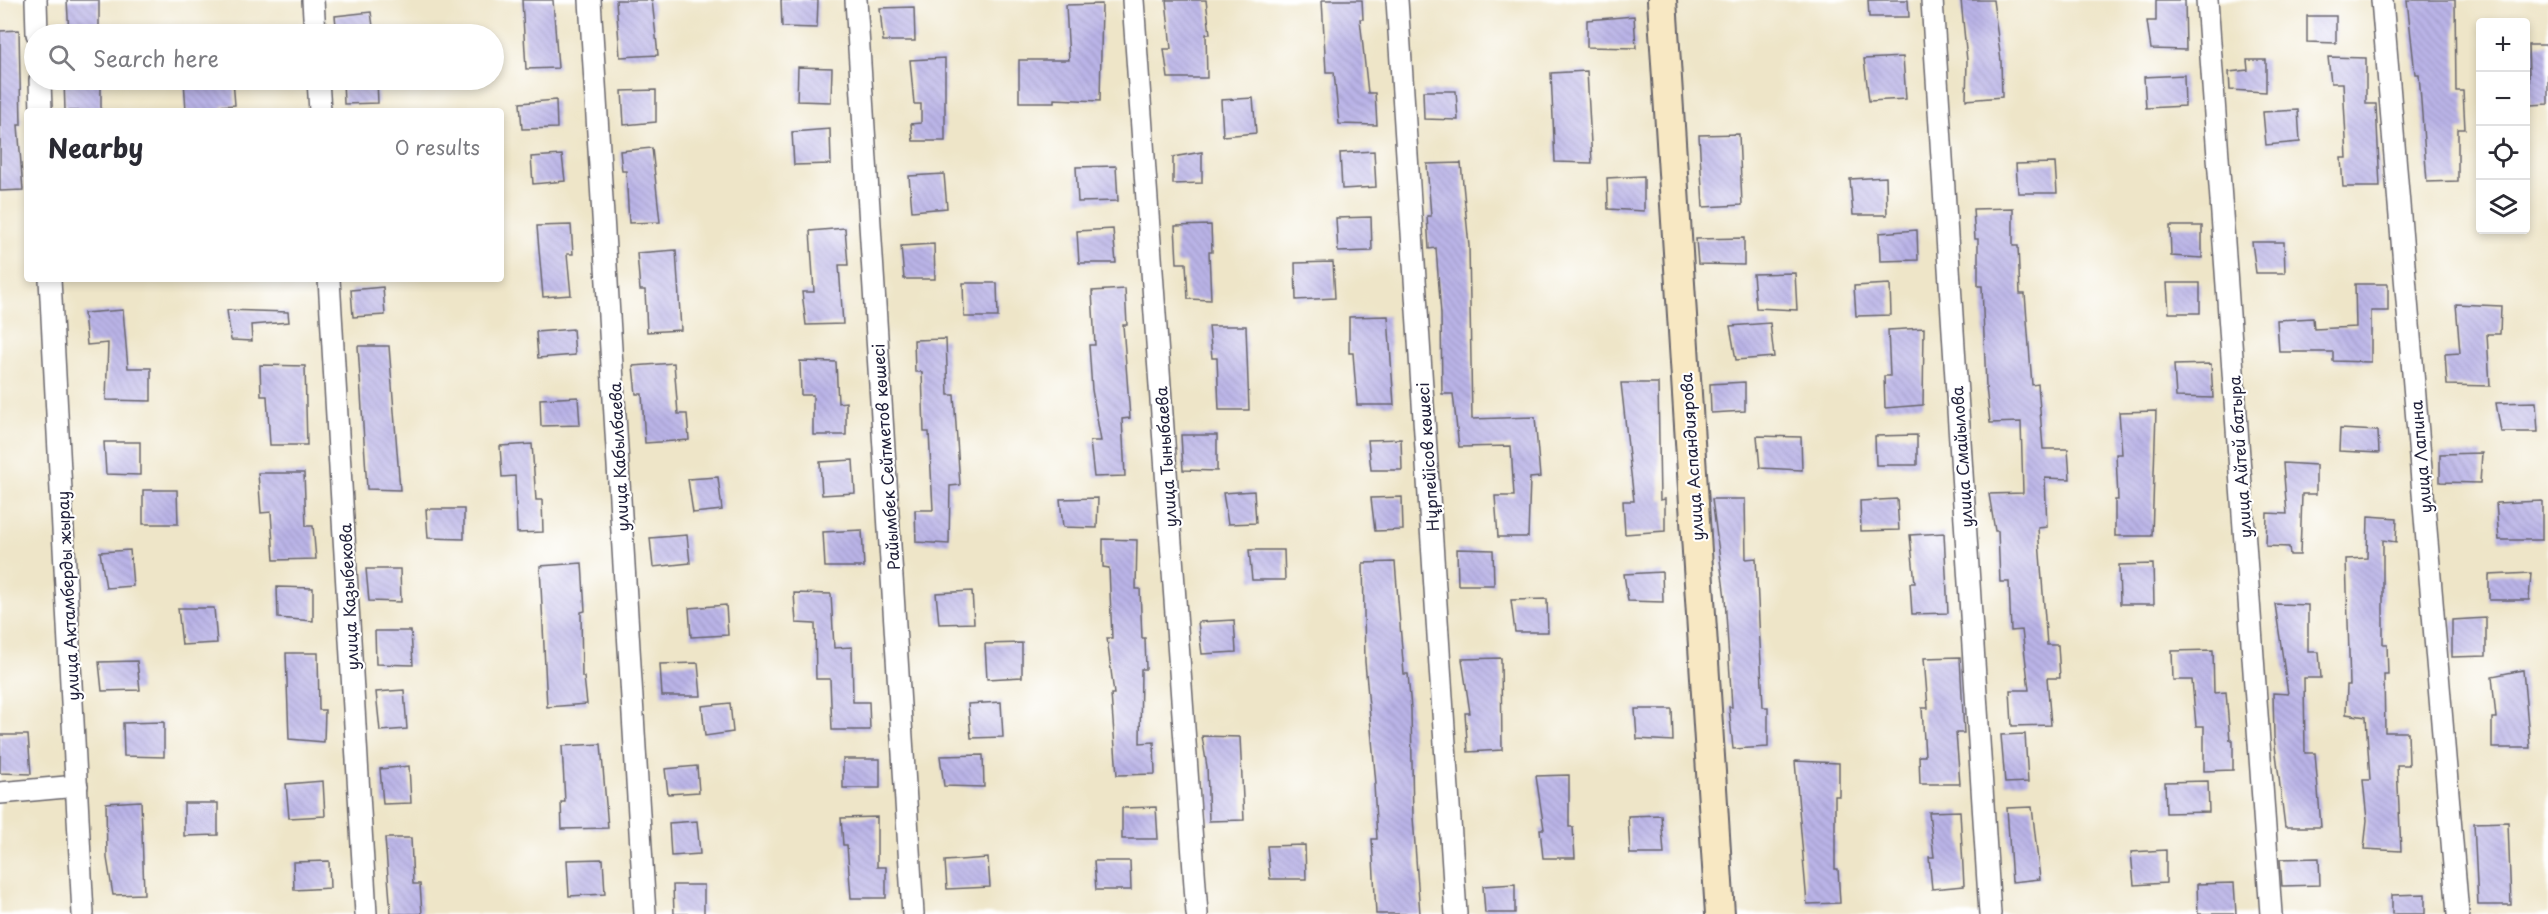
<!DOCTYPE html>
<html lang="en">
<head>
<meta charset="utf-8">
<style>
	:root { --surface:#fff; --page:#f7f7f7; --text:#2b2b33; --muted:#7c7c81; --line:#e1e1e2 }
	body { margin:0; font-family:"Playpen Sans",sans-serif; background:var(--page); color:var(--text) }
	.controls { position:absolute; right:18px; top:18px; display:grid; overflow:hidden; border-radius:6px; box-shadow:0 3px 9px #0003 }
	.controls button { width:54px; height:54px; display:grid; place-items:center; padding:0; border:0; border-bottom:2px solid var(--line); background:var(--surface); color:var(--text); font:30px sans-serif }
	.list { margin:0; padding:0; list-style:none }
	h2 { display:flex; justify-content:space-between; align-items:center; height:78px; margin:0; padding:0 24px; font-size:26px }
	h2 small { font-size:20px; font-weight:400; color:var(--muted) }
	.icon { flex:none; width:33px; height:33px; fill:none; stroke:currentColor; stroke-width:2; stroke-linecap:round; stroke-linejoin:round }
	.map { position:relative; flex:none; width:2548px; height:914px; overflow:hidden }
	.search { position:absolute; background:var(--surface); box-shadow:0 3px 9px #0003; left:24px; top:24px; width:480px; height:66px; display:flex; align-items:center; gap:15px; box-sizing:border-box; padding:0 21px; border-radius:33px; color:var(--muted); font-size:22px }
	.panel { position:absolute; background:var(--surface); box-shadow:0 3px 9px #0003; left:24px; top:108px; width:480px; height:174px; border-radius:6px }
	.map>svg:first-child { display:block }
	.building { fill:url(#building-back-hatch) }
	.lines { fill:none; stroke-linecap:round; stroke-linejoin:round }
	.street-casing { stroke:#69666c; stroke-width:24 }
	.secondary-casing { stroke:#69666c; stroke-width:32 }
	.street { stroke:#fff; stroke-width:21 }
	.secondary { stroke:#f8e8c3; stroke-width:28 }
	.labels { text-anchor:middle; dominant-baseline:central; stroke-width:4.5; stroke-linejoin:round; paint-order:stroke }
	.street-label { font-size:16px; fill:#22223b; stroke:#fff }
</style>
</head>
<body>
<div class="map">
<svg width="2548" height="914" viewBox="0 0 2548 914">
	<defs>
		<pattern id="building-back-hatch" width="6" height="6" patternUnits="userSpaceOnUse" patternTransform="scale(1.5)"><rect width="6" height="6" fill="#bab4e7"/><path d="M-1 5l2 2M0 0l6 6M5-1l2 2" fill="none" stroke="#a09ac7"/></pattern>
	</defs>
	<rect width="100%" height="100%" fill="#fff"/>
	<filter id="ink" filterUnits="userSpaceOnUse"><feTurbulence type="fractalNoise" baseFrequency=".0167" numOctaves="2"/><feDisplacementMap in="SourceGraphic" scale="12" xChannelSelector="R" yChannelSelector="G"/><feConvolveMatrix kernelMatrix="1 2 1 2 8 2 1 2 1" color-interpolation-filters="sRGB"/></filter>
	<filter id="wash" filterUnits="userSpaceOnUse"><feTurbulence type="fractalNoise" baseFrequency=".008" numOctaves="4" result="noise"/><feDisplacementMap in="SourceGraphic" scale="24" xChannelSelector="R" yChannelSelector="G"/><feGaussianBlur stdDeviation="1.35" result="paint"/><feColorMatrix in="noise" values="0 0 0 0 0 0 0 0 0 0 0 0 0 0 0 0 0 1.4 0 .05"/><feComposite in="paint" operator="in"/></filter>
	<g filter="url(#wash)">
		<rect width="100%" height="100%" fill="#eee5c8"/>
		<g id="blocks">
			<g class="building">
				<polygon points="67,0 99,0 99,34 69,34"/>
				<polygon points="522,0 553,0 558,68 526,69"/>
				<polygon points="616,0 652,0 658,55 620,57"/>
				<polygon points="781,0 818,0 817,28 782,27"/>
				<polygon points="1166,0 1206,0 1210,34 1206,34 1207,78 1168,78 1164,49 1171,49"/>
				<polygon points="1322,0 1362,0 1363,19 1360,19 1368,93 1375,93 1377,125 1339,124 1334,72 1326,72"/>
				<polygon points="1868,0 1908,0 1909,17 1869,17"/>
				<polygon points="1961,0 1993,0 2001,61 2002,97 1966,100 1967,61"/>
				<polygon points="2156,0 2185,0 2186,50 2151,49 2147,21 2156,21"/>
				<polygon points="2407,0 2455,0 2456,91 2463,91 2465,129 2458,129 2458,181 2427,182 2419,74 2415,74"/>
				<polygon points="1102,4 1100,101 1054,99 1054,102 1019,102 1019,60 1069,60 1066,5"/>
				<polygon points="914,7 915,41 883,41 880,8"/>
				<polygon points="371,12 374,34 337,34 335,16"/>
				<polygon points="1634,16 1636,48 1587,47 1587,20"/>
				<polygon points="2307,16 2336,16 2336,43 2307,42"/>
				<polygon points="19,30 21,125 18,125 23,190 0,191 0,31"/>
				<polygon points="2528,45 2548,45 2548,104 2530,105"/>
				<polygon points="1903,57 1906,99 1869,101 1864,59"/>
				<polygon points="2328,57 2366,58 2366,104 2376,104 2380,187 2343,187 2341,158 2347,158 2343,83 2331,83"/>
				<polygon points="945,58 945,141 913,141 911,124 921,123 921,104 914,104 910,60"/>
				<polygon points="2247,60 2266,60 2266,92 2230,90 2229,72 2248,70"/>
				<polygon points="798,67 832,68 831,102 797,101"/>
				<polygon points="1587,71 1592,163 1555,162 1551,73"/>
				<polygon points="2184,75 2185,106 2146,108 2144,77"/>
				<polygon points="64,80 101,80 101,111 65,111"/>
				<polygon points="184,80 233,80 235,105 222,106 223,111 186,111"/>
				<polygon points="343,80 377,80 378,103 344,104"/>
				<polygon points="656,90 656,122 624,125 622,91"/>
				<polygon points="1423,91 1456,91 1458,120 1424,119"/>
				<polygon points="1253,98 1256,133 1223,136 1221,100"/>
				<polygon points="556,100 557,128 522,129 520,103"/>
				<polygon points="2298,110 2300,142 2266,145 2263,112"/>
				<polygon points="830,129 831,164 794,165 792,132"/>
				<polygon points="1739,134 1742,205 1703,207 1699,135"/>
				<polygon points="652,148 660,222 629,223 626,171 622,171 620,151"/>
				<polygon points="1374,151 1376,187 1342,189 1340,153"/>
				<polygon points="1202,152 1202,183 1173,184 1173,157"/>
				<polygon points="562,155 565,181 533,184 531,157"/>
				<polygon points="1461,163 1469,246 1472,419 1535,417 1540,477 1530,478 1528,537 1498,537 1495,496 1514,496 1511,446 1459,447 1453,394 1442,394 1441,314 1436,248 1429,249 1427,216 1431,216 1427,164"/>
				<polygon points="2055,163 2057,193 2018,193 2016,164"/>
				<polygon points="1116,166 1118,201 1078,202 1076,167"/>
				<polygon points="944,174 947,208 912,211 909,176"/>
				<polygon points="1644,176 1644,211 1608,209 1607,178"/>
				<polygon points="1886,177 1887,215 1853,215 1850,179"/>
				<polygon points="2013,208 2013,246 2018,246 2020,294 2025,294 2032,385 2038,384 2043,449 2068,449 2070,479 2045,478 2047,527 2038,528 2047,645 2058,645 2060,678 2047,678 2051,725 2012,726 2010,690 2029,690 2022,630 2011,631 2009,582 2000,582 1998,531 1995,531 1989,494 2023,493 2021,422 1990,423 1986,387 1982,286 1978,286 1978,239 1975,239 1973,209"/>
				<polygon points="1371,217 1372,251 1338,252 1336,218"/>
				<polygon points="571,225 573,254 567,254 571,295 543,297 537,226"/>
				<polygon points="1211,225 1212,252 1209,252 1211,300 1188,299 1186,263 1177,263 1175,226"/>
				<polygon points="2170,226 2202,226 2202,258 2171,256"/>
				<polygon points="845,228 848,265 839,265 843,324 806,325 802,292 814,292 810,231"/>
				<polygon points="1113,229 1116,263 1079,263 1077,231"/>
				<polygon points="1917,230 1918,260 1880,261 1879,233"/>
				<polygon points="1744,238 1744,265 1698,264 1696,239"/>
				<polygon points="2252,242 2284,242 2285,273 2256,273"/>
				<polygon points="934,244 935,279 904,279 901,246"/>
				<polygon points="676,250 681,330 647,332 645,290 640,290 637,253"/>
				<polygon points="1333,262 1335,298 1296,300 1295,263"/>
				<polygon points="1795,273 1797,310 1756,308 1753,274"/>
				<polygon points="963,283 997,283 998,317 964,317"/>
				<polygon points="2167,283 2200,283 2200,313 2169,313"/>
				<polygon points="1890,284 1891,315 1856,316 1854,286"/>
				<polygon points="2355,284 2388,284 2388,311 2371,311 2371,362 2333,361 2333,352 2279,352 2277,320 2313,318 2314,329 2356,327"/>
				<polygon points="383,287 385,315 353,317 351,290"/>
				<polygon points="1125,289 1127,325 1123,325 1130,418 1122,419 1125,476 1094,477 1090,441 1101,441 1092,390 1089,345 1095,345 1092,291"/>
				<polygon points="2456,304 2501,306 2500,334 2487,334 2490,386 2447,385 2445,354 2460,353"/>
				<polygon points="123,310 128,368 151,368 151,401 106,400 108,343 87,345 84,313"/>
				<polygon points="227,310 288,312 289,322 251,325 252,341 231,340"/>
				<polygon points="1388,316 1394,405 1357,405 1353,353 1349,353 1349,317"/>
				<polygon points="1770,323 1774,357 1736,360 1730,326"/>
				<polygon points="1209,326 1246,326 1249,410 1219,410 1217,358 1212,358"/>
				<polygon points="1924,328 1923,405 1885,408 1884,376 1890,376 1888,330"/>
				<polygon points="573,329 575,355 538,358 536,332"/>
				<polygon points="946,339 948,395 954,395 960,485 950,486 949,544 916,542 915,510 933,510 929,432 924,432 922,372 915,372 914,340"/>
				<polygon points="358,346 389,346 400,490 367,489"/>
				<polygon points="800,361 836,362 838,403 846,402 846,435 813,435 813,395 801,395"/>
				<polygon points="674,363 678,414 687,414 689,440 645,443 642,394 636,394 633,366"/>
				<polygon points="2211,364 2213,398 2176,397 2174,365"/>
				<polygon points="260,365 305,366 307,445 270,445 267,396 261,396"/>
				<polygon points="1745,382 1745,411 1711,413 1710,384"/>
				<polygon points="1621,383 1658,383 1660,500 1665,499 1665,531 1625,534 1623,501 1634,501"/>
				<polygon points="578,397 580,425 541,426 540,399"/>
				<polygon points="2536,402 2538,432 2501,432 2496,403"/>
				<polygon points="2156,411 2152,536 2115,536 2115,500 2118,500 2116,454 2122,454 2119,412"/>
				<polygon points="2340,429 2378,431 2379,453 2339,451"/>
				<polygon points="1181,435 1217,435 1217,471 1183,470"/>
				<polygon points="1917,435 1917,465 1876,465 1875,436"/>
				<polygon points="1757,436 1801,437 1802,470 1760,468"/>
				<polygon points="1401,439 1402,470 1371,470 1368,440"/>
				<polygon points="104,442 140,442 140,475 106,474"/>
				<polygon points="532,444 536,500 542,500 543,532 517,533 515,476 502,477 500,446"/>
				<polygon points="2482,453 2480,483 2440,482 2440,454"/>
				<polygon points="853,460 855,493 822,495 820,462"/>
				<polygon points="2283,463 2316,465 2316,494 2302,494 2300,555 2290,555 2289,547 2266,546 2267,513 2287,514"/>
				<polygon points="258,473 304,473 306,526 313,526 316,559 274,560 271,512 261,513"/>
				<polygon points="718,477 722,510 693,513 688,479"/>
				<polygon points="143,490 177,490 178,524 143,524"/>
				<polygon points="1254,491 1256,523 1228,524 1223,493"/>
				<polygon points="1402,497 1403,530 1375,531 1371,498"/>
				<polygon points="1098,498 1097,528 1063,527 1060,499"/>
				<polygon points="1712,499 1745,499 1746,559 1756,558 1763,707 1768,707 1768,747 1733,749 1729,707 1732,707 1725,598"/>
				<polygon points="1897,499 1899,530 1861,531 1860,501"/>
				<polygon points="2542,501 2542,540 2499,540 2496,503"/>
				<polygon points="426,509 464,509 464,539 428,538"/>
				<polygon points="2368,516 2397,518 2396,542 2383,540 2383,644 2387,644 2388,675 2384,675 2385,732 2408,732 2409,765 2397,765 2401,851 2364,849 2367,820 2363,780 2370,780 2366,717 2346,714 2347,685 2350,685 2346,559 2367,558"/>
				<polygon points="862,530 864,567 825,567 823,532"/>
				<polygon points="1944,533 1948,613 1912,614 1910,583 1915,583 1910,535"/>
				<polygon points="687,535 690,563 653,567 650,538"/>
				<polygon points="1103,539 1137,540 1136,589 1140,589 1142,638 1145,638 1146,669 1141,669 1140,743 1154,742 1155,774 1117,775 1111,694 1114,694 1107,638 1112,638 1109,568 1103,567"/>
				<polygon points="1457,549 1493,550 1494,585 1458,585"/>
				<polygon points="130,550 133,586 106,588 100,552"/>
				<polygon points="1249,550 1284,550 1285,580 1252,580"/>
				<polygon points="1395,562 1404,674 1408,674 1411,709 1413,817 1420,914 1376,914 1372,839 1377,839 1374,784 1376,784 1365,662 1363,563"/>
				<polygon points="582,563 585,611 581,612 582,677 584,677 587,704 547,707 540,566"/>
				<polygon points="2153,564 2154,604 2120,604 2119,565"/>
				<polygon points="366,569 400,569 401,602 369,601"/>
				<polygon points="1662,572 1663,602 1628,601 1624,574"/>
				<polygon points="2531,573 2529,600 2489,600 2489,575"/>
				<polygon points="277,587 313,588 313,621 278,618"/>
				<polygon points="972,591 974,623 939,624 936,593"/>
				<polygon points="794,593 831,594 834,648 852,647 853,702 869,702 870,730 832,730 830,679 816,679 815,624 796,623"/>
				<polygon points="1547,599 1548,632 1515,632 1511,600"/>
				<polygon points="2275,604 2308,605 2308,652 2319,652 2321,678 2304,678 2305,753 2315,753 2321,827 2285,827 2274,737 2273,693 2288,694"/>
				<polygon points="726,605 728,635 691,637 689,608"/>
				<polygon points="178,608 214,608 217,643 182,645"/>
				<polygon points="2486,618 2486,656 2452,657 2452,620"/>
				<polygon points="1234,620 1236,652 1202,654 1198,622"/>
				<polygon points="375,631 411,631 413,665 376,664"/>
				<polygon points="1022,643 1022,677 987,679 985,644"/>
				<polygon points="2213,650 2214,693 2226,692 2230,740 2233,740 2233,770 2204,771 2204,726 2196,726 2192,680 2173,680 2172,651"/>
				<polygon points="286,653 318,653 319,710 325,710 324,742 289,739"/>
				<polygon points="1960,657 1964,733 1956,733 1960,784 1920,784 1919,756 1925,756 1922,708 1928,708 1924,658"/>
				<polygon points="1501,658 1502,750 1468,752 1465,713 1470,713 1462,659"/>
				<polygon points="137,661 140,690 102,691 99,662"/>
				<polygon points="698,663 701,696 662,696 660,664"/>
				<polygon points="2523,670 2530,748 2492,748 2492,718 2496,718 2492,676"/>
				<polygon points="404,690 407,729 380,731 376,692"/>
				<polygon points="1001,702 1003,737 971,738 968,704"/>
				<polygon points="730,703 733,732 705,736 702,706"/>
				<polygon points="1635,709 1672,709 1673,741 1637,739"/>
				<polygon points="164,722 164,757 124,756 123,723"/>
				<polygon points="2025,734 2028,782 2005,783 2001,735"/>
				<polygon points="0,735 28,735 31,774 0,773"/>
				<polygon points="1202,736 1240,737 1244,820 1209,821 1207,767"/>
				<polygon points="601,744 608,828 562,829 561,802 565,802 562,746"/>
				<polygon points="983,755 984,787 944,786 940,756"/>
				<rect x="843" y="759" width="37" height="29"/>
				<polygon points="1795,761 1839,763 1839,796 1835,796 1835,869 1838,869 1840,903 1807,904"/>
				<polygon points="409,766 411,803 383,804 380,769"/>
				<polygon points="697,766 699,792 668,794 665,769"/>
				<polygon points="1569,775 1569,827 1573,827 1575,858 1543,858 1540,829 1544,829 1536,776"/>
				<polygon points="323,781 325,816 289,818 286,784"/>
				<polygon points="2208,781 2209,812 2166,813 2165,782"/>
				<polygon points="141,801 144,894 113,895 107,858 106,803"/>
				<polygon points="184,803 218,803 218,835 184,836"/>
				<polygon points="1156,807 1158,839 1122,839 1122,808"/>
				<polygon points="2032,807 2040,879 2012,882 2007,808"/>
				<polygon points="1960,811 1964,886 1932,889 1929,857 1934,857 1929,812"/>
				<polygon points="1661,815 1664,854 1630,854 1628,816"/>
				<polygon points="877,817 877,867 886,867 886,898 851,898 847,845 843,845 841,818"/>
				<polygon points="697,821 700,854 671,856 669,823"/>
				<polygon points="2508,822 2511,905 2478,905 2474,823"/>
				<polygon points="385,838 411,838 413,884 420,884 422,914 391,914"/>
				<polygon points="1305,845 1306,879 1270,879 1267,846"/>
				<polygon points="2166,850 2166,883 2134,885 2131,852"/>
				<polygon points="988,858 990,887 947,889 945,861"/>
				<polygon points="2319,858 2320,885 2282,886 2280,859"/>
				<polygon points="603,859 605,894 569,896 567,860"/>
				<polygon points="329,861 330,888 294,890 293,862"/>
				<polygon points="1094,861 1130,861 1131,890 1096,890"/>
				<polygon points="2234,883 2236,914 2198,914 2197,884"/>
				<polygon points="1515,884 1515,913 1485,913 1483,886"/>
				<polygon points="673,885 704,885 704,914 674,914"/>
				<polygon points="2425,894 2425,914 2392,914 2392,895"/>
			</g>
		</g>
	</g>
	<g filter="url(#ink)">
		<use href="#blocks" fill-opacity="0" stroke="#69666c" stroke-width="1.5"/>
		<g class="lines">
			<g class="street-casing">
				<g id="street">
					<polyline points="36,0 37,34"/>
					<polyline points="313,0 315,34"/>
					<polyline points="590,0 645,914"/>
					<polyline points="856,0 913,914"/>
					<polyline points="1133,0 1197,914"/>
					<polyline points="1397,0 1456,914"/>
					<polyline points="1932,0 1990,914"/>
					<polyline points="2207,0 2271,914"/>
					<polyline points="2382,0 2458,914"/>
					<polyline points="40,80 41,111"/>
					<polyline points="318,80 320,111"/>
					<polyline points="50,279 83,914"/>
					<polyline points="329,279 366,914"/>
					<polyline points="0,793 77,786"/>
				</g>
			</g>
			<g class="secondary-casing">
				<polyline id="secondary" points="1662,0 1720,914"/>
			</g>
			<use href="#street" class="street"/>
			<use href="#secondary" class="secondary"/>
		</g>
	</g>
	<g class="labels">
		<g class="street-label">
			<text transform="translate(618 457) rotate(-93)">улица Кабылбаева</text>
			<text transform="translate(885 457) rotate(-94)">Райымбек Сейтметов көшесі</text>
			<text transform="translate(1165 457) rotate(-94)">улица Тыныбаева</text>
			<text transform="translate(1427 457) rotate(-94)">Нұрпейісов көшесі</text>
			<text transform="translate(1691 457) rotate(-94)">улица Аспандиярова</text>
			<text transform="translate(1961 457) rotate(-94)">улица Смайылова</text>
			<text transform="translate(2239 457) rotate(-94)">улица Айтей батыра</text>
			<text transform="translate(2420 457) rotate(-95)">улица Лапина</text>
			<text transform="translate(67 596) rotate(-93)">улица Актамберды жырау</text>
			<text transform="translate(348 597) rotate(-93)">улица Казыбекова</text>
		</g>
	</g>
</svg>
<div class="controls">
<button>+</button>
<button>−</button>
<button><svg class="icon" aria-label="locate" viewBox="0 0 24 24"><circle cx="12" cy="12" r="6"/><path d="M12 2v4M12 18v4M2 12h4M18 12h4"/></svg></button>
<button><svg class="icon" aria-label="layers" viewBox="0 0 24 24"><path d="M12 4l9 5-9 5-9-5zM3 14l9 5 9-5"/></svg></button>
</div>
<div class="search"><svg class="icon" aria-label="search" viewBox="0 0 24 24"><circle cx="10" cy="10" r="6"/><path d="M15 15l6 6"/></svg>Search here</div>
<section class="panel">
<h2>Nearby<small>0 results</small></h2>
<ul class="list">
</ul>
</section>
</div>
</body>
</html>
